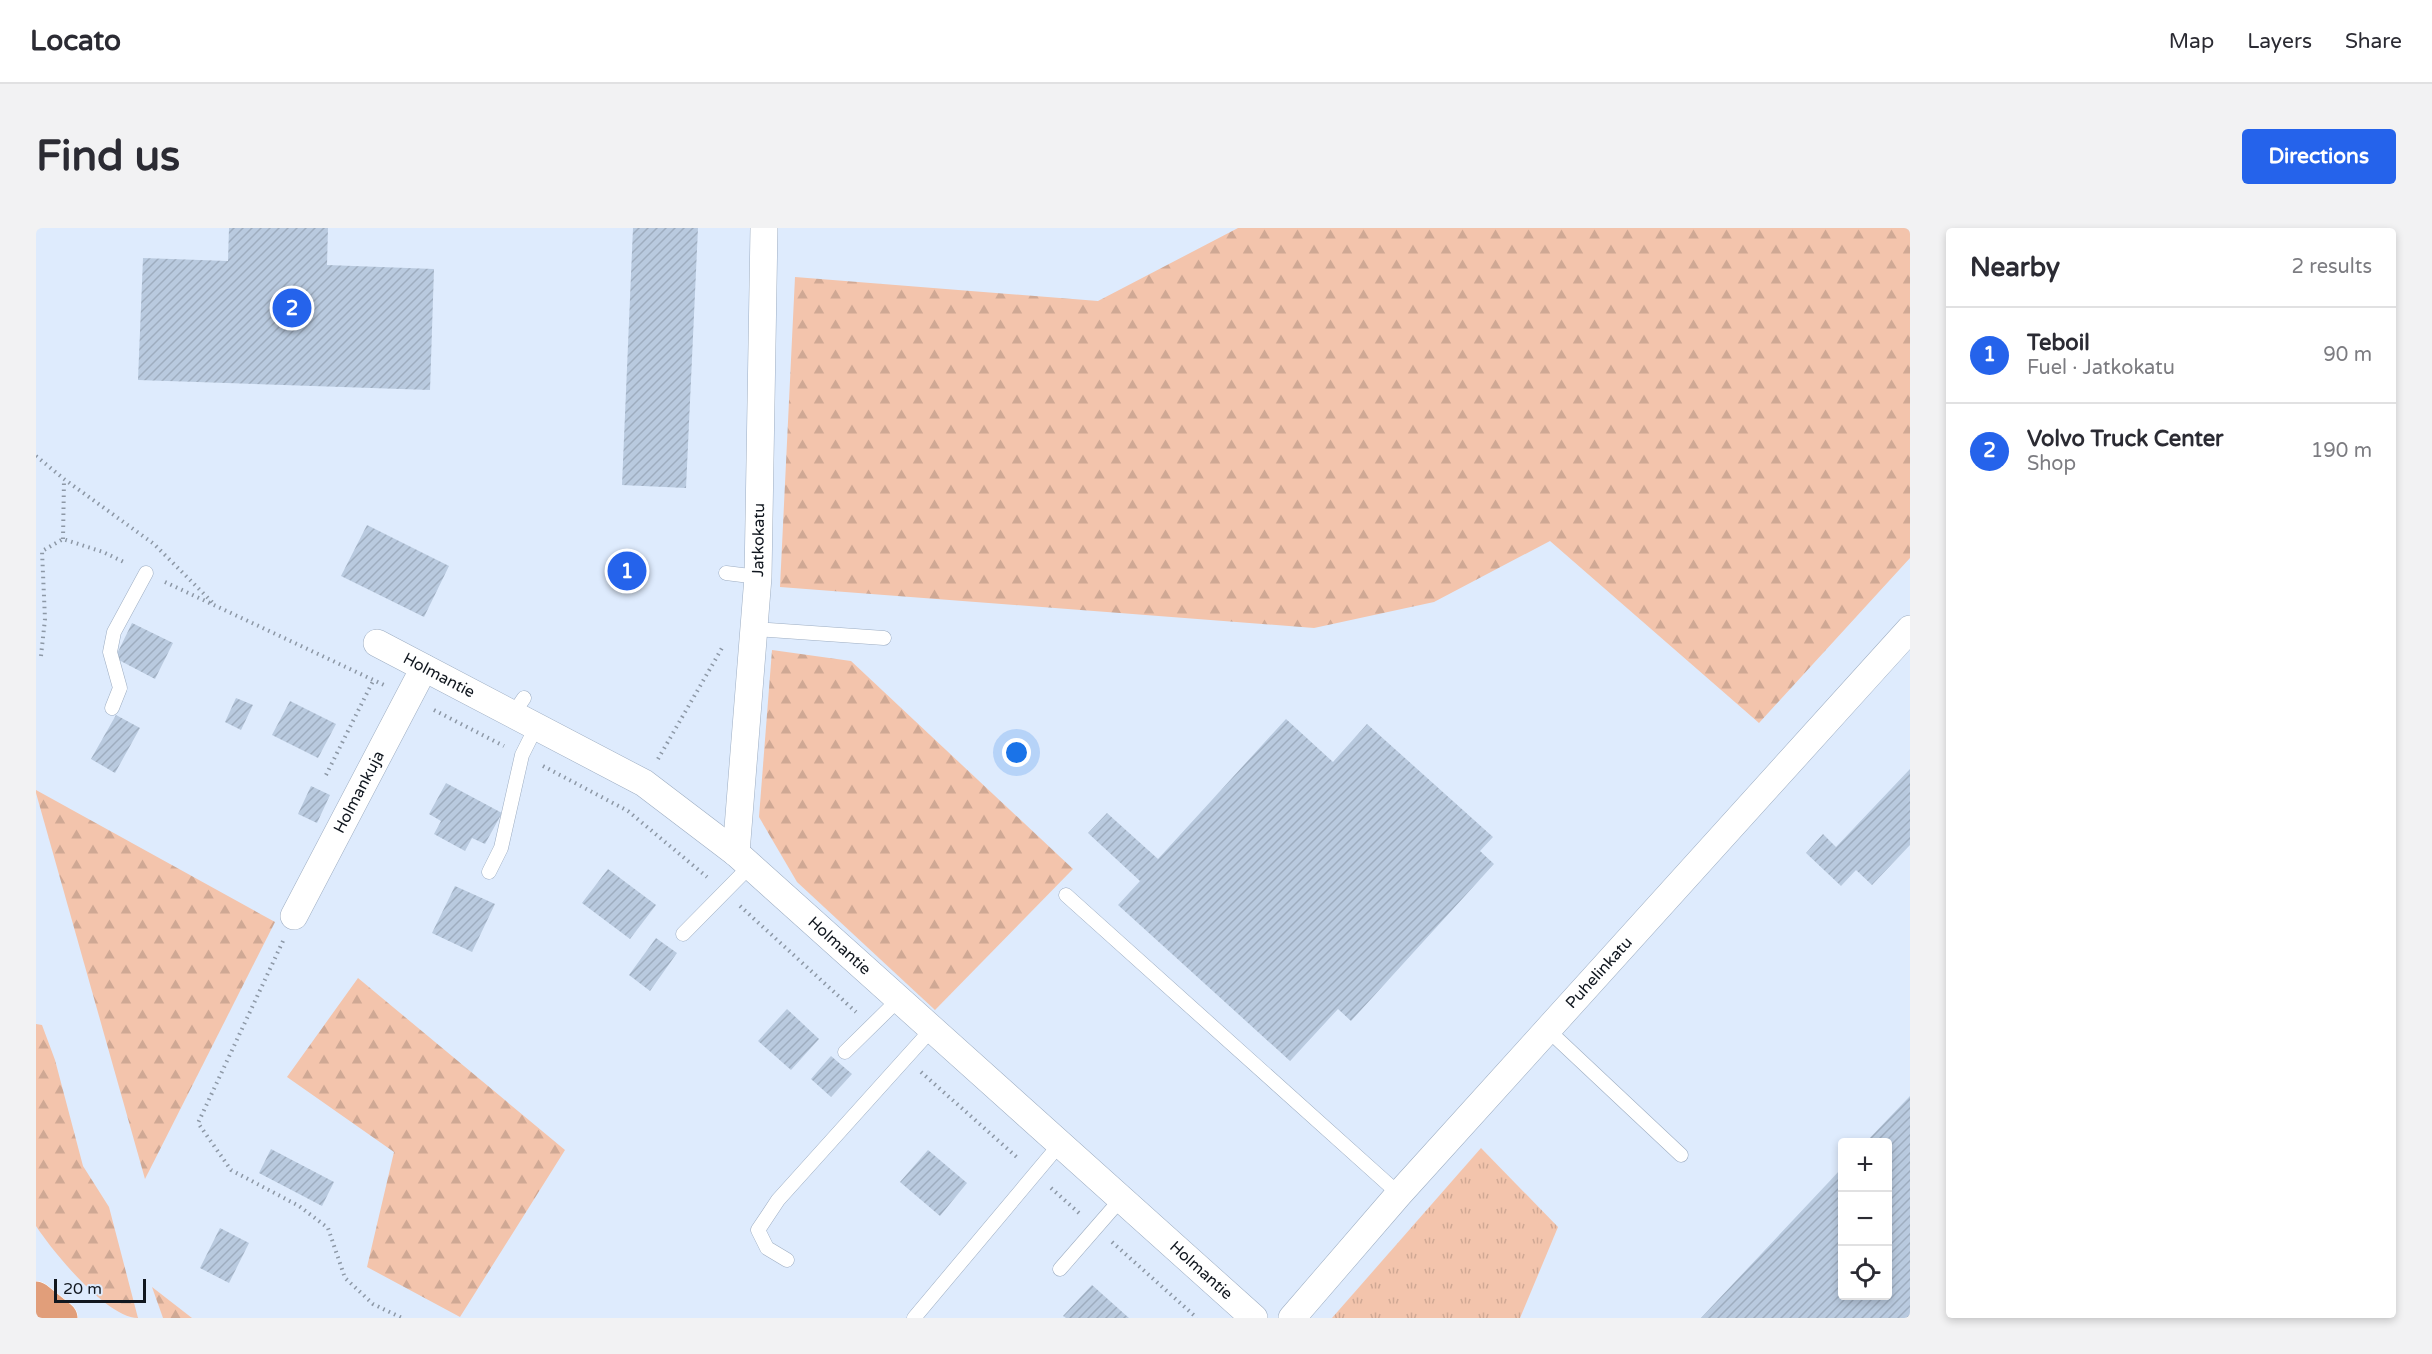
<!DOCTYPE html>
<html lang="en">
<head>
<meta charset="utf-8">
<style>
	:root { --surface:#fff; --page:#f2f2f3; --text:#2b2b33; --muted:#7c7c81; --line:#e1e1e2; --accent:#2563eb }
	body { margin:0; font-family:"Varela Round",sans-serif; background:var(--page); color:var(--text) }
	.controls { position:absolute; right:18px; bottom:18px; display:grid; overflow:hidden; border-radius:6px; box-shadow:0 3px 9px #0003 }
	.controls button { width:54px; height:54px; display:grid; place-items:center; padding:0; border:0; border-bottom:2px solid var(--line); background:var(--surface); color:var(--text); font:30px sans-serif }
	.scale { position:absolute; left:18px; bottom:15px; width:92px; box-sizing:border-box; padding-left:6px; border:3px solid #11171f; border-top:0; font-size:16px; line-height:21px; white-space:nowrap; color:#11171f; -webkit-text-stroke:4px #deebfd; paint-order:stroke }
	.you { position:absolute; left:981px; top:525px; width:21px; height:21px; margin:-15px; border:4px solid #fff; border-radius:50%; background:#1a73e8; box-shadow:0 0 0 9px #1a73e833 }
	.badge { display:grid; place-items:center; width:39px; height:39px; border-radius:50%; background:var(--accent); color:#fff; font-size:20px; font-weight:700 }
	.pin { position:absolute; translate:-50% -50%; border:3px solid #fff; box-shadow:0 2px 6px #0006 }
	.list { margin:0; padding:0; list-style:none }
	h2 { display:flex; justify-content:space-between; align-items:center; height:78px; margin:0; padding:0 24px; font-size:26px }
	h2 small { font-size:20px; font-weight:400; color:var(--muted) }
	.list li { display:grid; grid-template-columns:39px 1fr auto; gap:18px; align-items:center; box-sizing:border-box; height:96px; padding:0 24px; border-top:2px solid var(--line) }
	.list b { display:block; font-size:22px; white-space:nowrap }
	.list p { margin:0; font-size:20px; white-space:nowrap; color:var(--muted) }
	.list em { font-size:20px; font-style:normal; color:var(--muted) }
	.icon { flex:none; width:33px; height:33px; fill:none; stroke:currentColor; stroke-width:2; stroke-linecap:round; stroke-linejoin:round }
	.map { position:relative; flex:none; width:1874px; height:1090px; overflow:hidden; border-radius:6px }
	header { display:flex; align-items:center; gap:36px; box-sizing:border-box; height:84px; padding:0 30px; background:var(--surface); border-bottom:2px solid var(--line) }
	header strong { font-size:28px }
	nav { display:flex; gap:33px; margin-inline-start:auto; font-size:21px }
	.intro { display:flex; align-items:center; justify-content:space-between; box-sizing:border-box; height:144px; padding:0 36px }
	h1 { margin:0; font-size:42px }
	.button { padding:15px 27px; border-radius:6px; background:var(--accent); color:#fff; font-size:21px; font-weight:700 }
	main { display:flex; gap:36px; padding:0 36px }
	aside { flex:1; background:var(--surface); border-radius:6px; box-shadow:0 3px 9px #0003 }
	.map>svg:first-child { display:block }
	.grass { fill:url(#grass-tufts) }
	.forest { fill:url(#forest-firs) }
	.building { fill:url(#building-hatch) }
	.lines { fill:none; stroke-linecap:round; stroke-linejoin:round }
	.lane-casing { stroke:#9dadc2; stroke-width:15 }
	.street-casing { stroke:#9dadc2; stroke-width:28 }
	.highway-casing { stroke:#fff; stroke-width:34 }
	.path { stroke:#8d98a6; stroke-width:4; stroke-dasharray:1.5 4.5; stroke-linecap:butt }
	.lane { stroke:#fff; stroke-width:14 }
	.street { stroke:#fff; stroke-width:27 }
	.highway { stroke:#e19e7a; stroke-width:33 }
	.labels { text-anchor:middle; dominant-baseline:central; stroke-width:4.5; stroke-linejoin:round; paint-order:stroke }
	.street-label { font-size:16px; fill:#11171f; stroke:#deebfd }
</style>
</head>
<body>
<header>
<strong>Locato</strong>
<nav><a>Map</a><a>Layers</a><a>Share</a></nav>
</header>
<div class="intro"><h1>Find us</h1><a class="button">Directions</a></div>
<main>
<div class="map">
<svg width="1874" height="1090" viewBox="0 0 1874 1090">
	<defs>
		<pattern id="grass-tufts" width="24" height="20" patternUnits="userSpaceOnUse" patternTransform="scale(1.5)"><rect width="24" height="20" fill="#f3c4ac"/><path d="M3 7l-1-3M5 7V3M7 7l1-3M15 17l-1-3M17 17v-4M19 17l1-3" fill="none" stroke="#cfa894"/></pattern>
		<pattern id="forest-firs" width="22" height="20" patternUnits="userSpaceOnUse" patternTransform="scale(1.5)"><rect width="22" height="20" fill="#f3c4ac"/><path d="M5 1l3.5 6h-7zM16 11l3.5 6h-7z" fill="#cfa894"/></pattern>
		<pattern id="building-hatch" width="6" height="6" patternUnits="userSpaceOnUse" patternTransform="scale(1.5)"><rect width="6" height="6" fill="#b9cadf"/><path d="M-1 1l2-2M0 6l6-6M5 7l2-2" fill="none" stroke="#9eadbf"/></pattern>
	</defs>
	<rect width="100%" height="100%" fill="#deebfd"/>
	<polygon class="grass" points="1445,920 1522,999 1484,1090 1296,1090"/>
	<g class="forest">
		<polygon points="1202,0 1874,0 1874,330 1723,495 1514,313 1398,374 1278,400 744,359 759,49 1062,73"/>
		<polygon points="736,422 815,433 1037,641 899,782 761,654 723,589"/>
		<polygon points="0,562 239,694 109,951 0,565"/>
		<polygon points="322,750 529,922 424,1089 331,1039 358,924 251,849"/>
		<path d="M 0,796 L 6,797 L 19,832 L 47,938 L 73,979 L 102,1090 C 71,1090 17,1024 0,998 Z"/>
		<polygon points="116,1059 156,1090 127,1090"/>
	</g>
	<g class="building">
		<polygon points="193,0 292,0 291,37 398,41 394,162 102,152 107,30 192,33"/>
		<polygon points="597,0 662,0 650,260 586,257"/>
		<polygon points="331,297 413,338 388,389 305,348"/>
		<polygon points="96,395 137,415 119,451 79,430"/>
		<polygon points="200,470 217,477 205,502 189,494"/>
		<polygon points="254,473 300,496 282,530 236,507"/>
		<polygon points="80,487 104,500 79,545 55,531"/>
		<polygon points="1250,491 1297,534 1331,496 1457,609 1444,623 1458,636 1315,793 1302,781 1254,833 1082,677 1104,653 1052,605 1071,585 1122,631"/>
		<polygon points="1874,541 1874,617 1836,657 1820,642 1805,658 1770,625 1787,606 1800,619"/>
		<polygon points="410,555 466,585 449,616 436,610 429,623 398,606 405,593 393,586"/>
		<polygon points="275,558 294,567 281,595 262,586"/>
		<polygon points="572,641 620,677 594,711 546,675"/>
		<polygon points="419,658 459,676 436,724 396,705"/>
		<polygon points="620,710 641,725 614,763 593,747"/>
		<polygon points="751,781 783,811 755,842 722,813"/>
		<polygon points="795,828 816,846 795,869 775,851"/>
		<polygon points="1874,868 1874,1090 1665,1090 1806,940 1806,1068 1852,1068 1852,914 1830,914"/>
		<polygon points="235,921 298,954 286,978 223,945"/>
		<polygon points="892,922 931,955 904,988 864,954"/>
		<polygon points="184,1000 213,1015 193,1055 164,1040"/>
		<polygon points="1056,1057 1093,1090 1030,1090 1027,1088"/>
	</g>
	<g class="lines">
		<g class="lane-casing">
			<g id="lane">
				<polyline points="690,345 722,349"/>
				<polyline points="719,401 848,410"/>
				<polyline points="76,480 84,460 74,424 78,404 110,345"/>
				<polyline points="477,486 488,470"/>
				<polyline points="453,644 465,620 486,527 500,499"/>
				<polyline points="1030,667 1363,966"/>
				<polyline points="647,706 715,637"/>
				<polyline points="1513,803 1645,927"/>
				<polyline points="809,824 862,772"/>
				<polyline points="751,1032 731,1020 722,1002 742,972 895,802"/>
				<polyline points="1024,1041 1085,971"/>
				<polyline points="878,1090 1024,916"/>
			</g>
		</g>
		<g class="street-casing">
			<g id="street">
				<path id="s1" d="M 341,415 L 608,555 L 700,625 L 1218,1090"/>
				<path id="s2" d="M 700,625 L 722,349 L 728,0"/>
				<path id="s3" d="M 258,688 L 388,440"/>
				<path id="s4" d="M 1256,1090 L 1363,966 L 1874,401"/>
			</g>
		</g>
		<g class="highway-casing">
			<polyline id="highway" points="0,1070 25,1090"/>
		</g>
		<g class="path">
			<polyline points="0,228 28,251 118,316 179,377"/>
			<polyline points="27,311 28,252"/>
			<polyline points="129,354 348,457"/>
			<polyline points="5,428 9,391 6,323 27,311 67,324 90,335"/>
			<polyline points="398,482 468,518"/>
			<polyline points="622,531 686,420"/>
			<polyline points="507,538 592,583 671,649"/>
			<polyline points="290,547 338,451"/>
			<polyline points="704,678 820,784"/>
			<polyline points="247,713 162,895 195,942 263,978 292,1000 309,1050 337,1076 366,1090"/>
			<polyline points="885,844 983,931"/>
			<polyline points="1015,960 1043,985"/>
			<polyline points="1076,1014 1161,1090"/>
		</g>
		<use href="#lane" class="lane"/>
		<use href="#street" class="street"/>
		<use href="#highway" class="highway"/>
	</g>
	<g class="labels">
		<g class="street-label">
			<text stroke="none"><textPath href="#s2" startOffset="314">Jatkokatu</textPath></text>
			<text stroke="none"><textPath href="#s1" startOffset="70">Holmantie</textPath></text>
			<text stroke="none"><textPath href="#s3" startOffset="140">Holmankuja</textPath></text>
			<text stroke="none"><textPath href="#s1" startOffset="556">Holmantie</textPath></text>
			<text stroke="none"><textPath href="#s4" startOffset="462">Puhelinkatu</textPath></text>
			<text stroke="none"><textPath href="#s1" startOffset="1042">Holmantie</textPath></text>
		</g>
	</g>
</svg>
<div class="controls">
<button>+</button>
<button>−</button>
<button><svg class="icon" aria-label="locate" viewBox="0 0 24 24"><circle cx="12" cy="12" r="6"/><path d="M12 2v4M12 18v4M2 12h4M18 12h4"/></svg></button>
</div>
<div class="scale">20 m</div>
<div class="you"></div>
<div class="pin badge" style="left:591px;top:343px">1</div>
<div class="pin badge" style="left:256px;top:80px">2</div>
</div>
<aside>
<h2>Nearby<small>2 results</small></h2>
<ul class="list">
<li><span class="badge">1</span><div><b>Teboil</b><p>Fuel · Jatkokatu</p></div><em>90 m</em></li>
<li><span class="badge">2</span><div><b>Volvo Truck Center</b><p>Shop</p></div><em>190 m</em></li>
</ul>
</aside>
</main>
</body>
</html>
